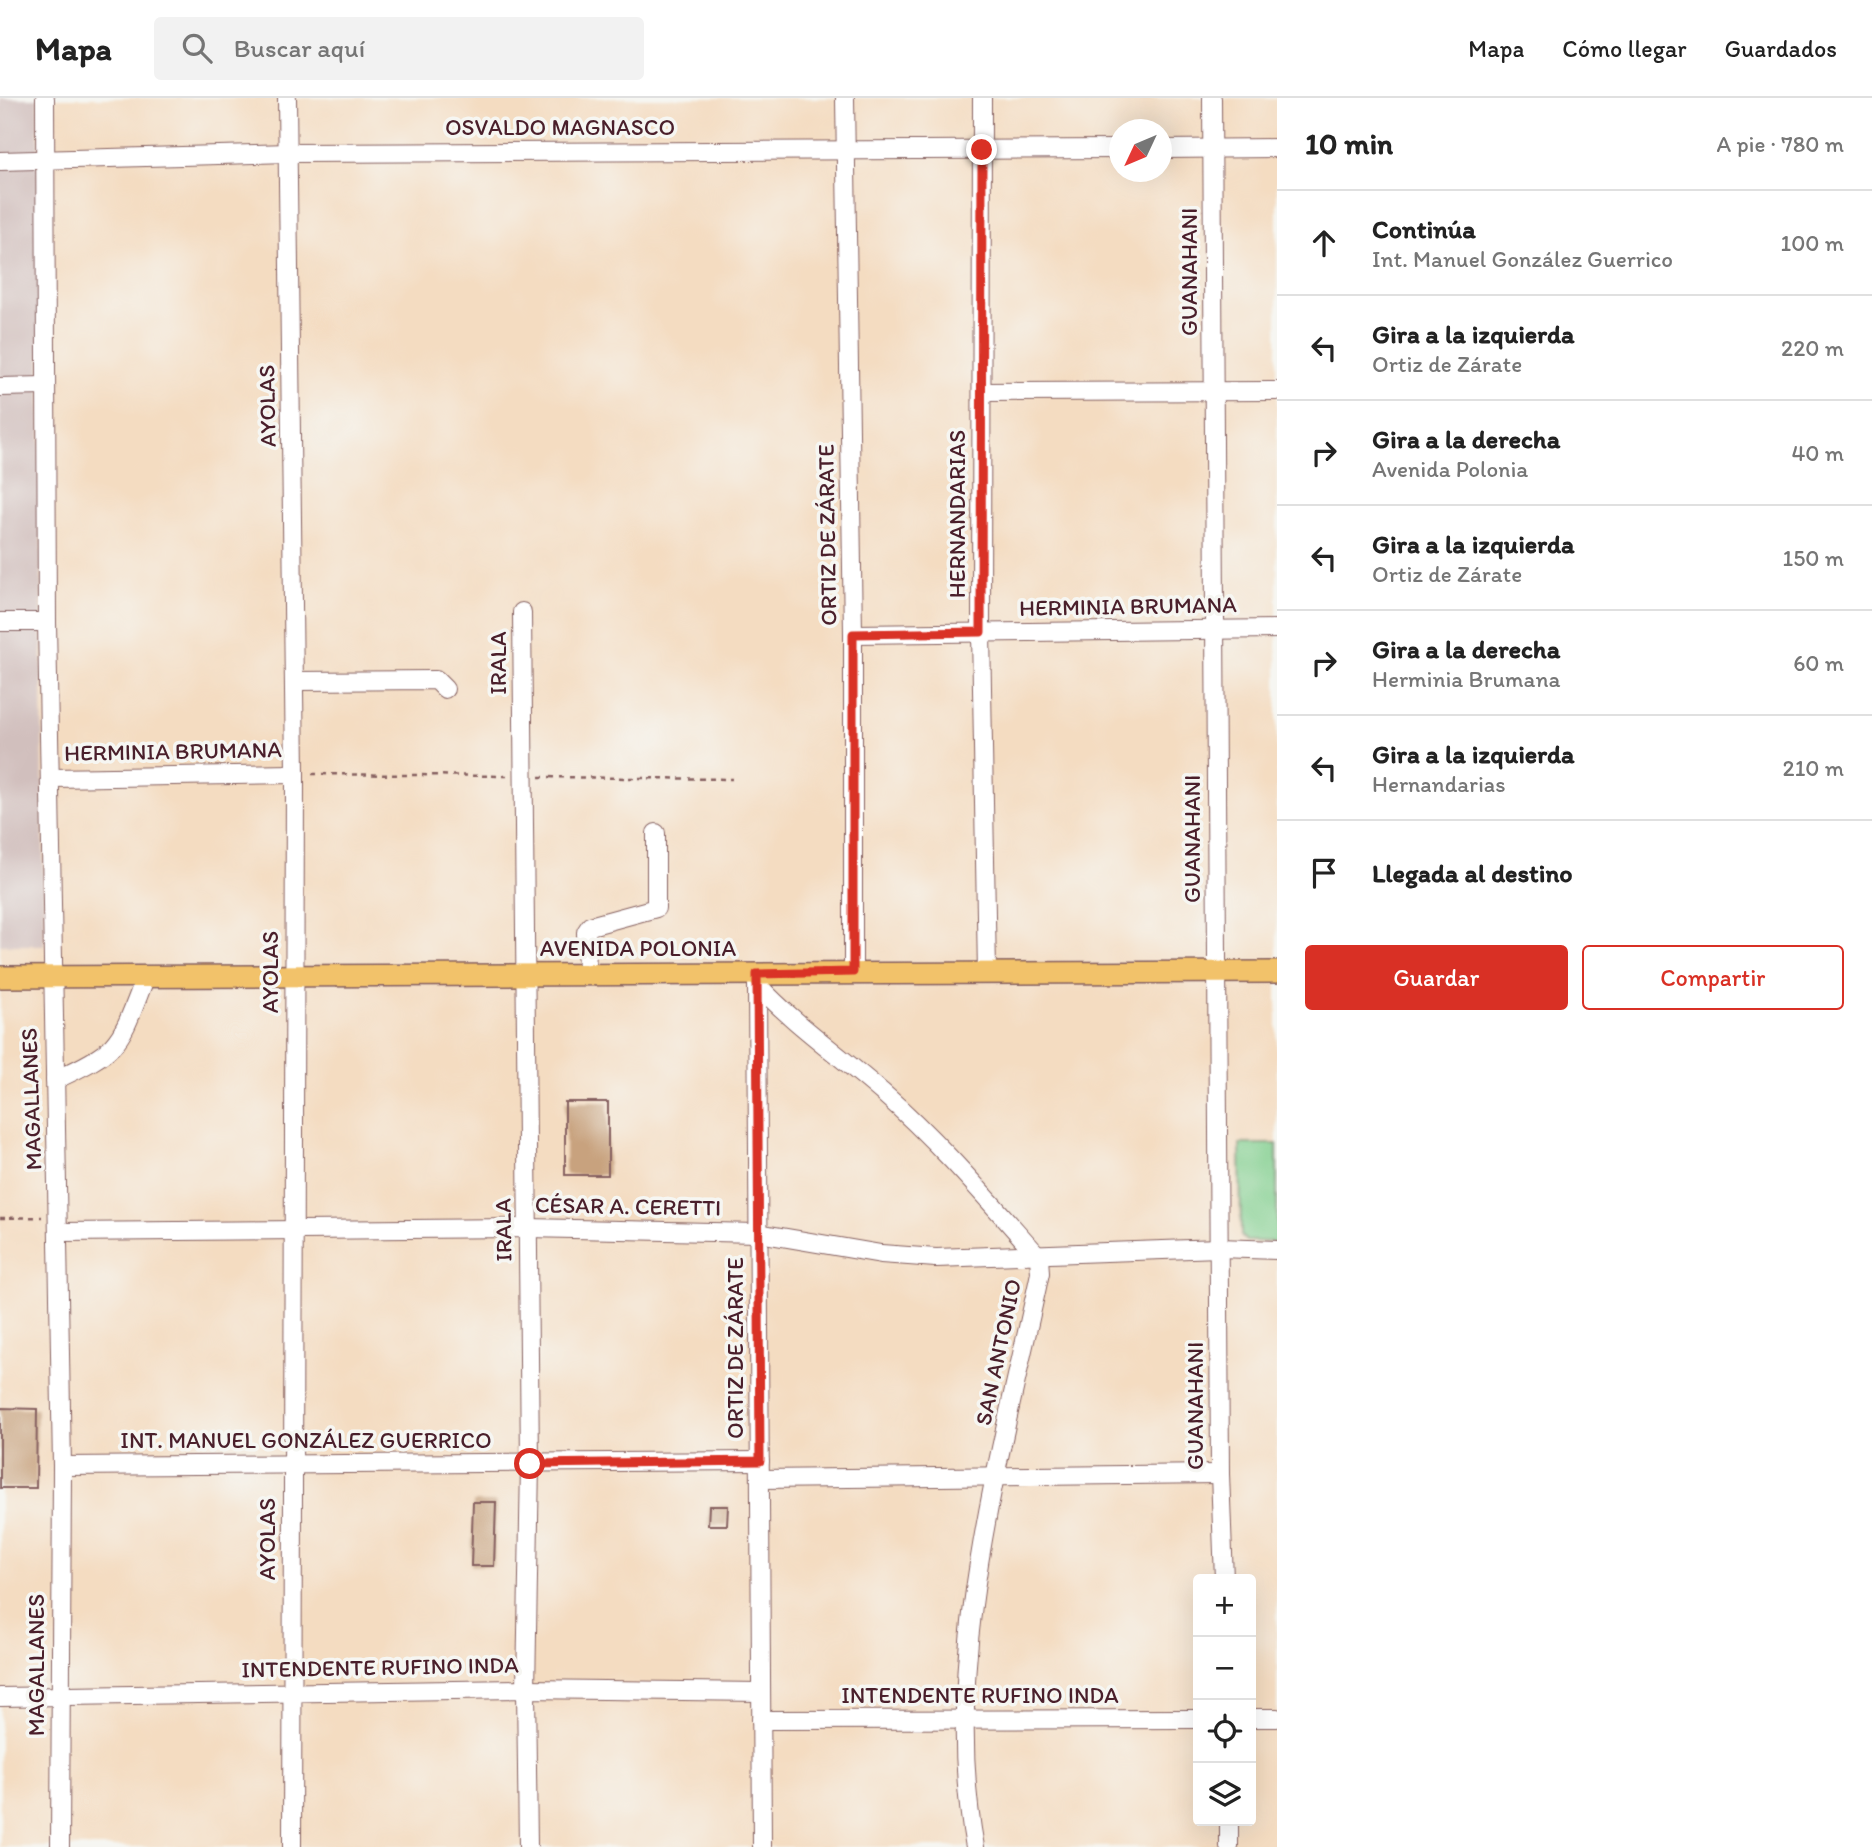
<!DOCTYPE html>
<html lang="es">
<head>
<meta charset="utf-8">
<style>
	:root { --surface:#fff; --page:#f2f2f2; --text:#222; --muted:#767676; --line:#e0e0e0; --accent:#d93025 }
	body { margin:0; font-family:Itim,sans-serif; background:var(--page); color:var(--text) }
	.controls { position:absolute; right:21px; bottom:21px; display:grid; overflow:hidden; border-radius:7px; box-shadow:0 7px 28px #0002 }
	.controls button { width:63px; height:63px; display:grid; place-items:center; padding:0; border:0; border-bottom:2px solid var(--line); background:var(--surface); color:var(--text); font:35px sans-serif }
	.compass { position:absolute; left:1109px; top:21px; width:63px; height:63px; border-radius:50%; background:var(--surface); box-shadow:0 7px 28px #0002; rotate:226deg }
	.stop { position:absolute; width:21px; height:21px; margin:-16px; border:5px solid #d93025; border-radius:50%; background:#fff }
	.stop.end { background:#d93025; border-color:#fff; box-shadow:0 2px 7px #0008 }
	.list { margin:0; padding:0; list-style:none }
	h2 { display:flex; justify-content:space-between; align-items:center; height:91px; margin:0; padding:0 28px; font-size:30px }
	h2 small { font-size:23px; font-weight:400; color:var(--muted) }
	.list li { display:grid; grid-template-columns:46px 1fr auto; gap:21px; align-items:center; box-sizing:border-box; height:105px; padding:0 28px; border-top:2px solid var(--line) }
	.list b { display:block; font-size:26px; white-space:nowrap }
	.list p { margin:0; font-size:23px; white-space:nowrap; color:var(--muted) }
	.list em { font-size:23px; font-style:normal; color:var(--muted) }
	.actions { display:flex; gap:14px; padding:21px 28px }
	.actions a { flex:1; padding:16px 0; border:2px solid var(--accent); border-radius:7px; text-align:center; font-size:24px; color:var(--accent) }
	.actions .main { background:var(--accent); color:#fff }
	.icon { flex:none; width:38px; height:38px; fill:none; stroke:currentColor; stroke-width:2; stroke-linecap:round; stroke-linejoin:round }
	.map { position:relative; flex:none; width:1277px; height:1749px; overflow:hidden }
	header { display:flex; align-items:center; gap:42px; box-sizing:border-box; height:98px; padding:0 35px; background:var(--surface); border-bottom:2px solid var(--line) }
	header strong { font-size:33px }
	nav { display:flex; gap:38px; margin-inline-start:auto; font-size:24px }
	.search { width:490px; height:63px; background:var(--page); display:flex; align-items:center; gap:18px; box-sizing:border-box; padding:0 24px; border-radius:7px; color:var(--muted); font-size:26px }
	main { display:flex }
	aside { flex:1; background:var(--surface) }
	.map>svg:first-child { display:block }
	.industrial { fill:#d1bfbd }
	.green { fill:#80ce8d; stroke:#65765c; stroke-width:2 }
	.building { fill:#c8a27e }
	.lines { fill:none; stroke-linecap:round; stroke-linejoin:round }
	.minor-casing { stroke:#866160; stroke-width:20 }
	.major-casing { stroke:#866160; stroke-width:24 }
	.path { stroke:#866160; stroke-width:2.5; stroke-dasharray:5 5; stroke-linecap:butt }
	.minor { stroke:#fff; stroke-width:18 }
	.major { stroke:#f2c26a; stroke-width:21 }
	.route { stroke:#d93025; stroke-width:9 }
	.labels { text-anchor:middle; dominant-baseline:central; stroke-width:7; stroke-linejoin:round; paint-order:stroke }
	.street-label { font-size:23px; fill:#4a1f2b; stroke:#f6f6f2 }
</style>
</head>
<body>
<header>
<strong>Mapa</strong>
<div class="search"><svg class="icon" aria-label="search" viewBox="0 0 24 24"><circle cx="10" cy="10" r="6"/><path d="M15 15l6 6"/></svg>Buscar aquí</div>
<nav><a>Mapa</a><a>Cómo llegar</a><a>Guardados</a></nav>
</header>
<main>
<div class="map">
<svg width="1277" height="1749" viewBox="0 0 1277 1749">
	<rect width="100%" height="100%" fill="#f6f6f2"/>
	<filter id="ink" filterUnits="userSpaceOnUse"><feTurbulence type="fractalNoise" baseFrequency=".0143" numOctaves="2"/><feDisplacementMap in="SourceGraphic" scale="14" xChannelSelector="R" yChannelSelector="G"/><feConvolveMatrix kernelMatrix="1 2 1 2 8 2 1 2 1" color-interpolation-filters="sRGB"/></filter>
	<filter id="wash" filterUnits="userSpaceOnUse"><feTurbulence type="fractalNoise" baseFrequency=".00686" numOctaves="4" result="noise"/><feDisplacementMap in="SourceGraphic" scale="28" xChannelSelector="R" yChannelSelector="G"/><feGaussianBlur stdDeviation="1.57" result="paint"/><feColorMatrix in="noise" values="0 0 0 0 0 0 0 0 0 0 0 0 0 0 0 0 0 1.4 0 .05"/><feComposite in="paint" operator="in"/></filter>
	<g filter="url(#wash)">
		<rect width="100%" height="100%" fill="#f4dcc1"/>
		<polygon class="industrial" points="0,0 38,0 44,847 0,847"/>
		<polygon class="green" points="1240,1046 1277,1046 1277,1144 1246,1143 1241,1138"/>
		<g id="blocks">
			<g class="building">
				<rect x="565" y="1004" width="43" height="73"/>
				<polygon points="0,1310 37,1311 36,1390 0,1390"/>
				<polygon points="473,1404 496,1404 494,1468 471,1468"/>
				<polygon points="709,1408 728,1408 727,1427 708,1427"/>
			</g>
		</g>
	</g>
	<g filter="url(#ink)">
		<use href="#blocks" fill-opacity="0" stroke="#866160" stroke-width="2"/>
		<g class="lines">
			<g class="minor-casing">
				<g id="minor">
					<polyline points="45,0 47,524 62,1368 60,1749"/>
					<polyline points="287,0 295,676 292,1749"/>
					<polyline points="845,0 853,536 853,874"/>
					<polyline points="982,0 981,534 987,875"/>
					<polyline points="1212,0 1220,1376 1224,1481"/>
					<polyline points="1162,51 1277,50"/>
					<polyline points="0,63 289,55 1120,51"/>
					<polyline points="0,289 45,288"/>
					<polyline points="982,294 1277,293"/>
					<polyline points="522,514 530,1366 526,1591 528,1749"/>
					<polyline points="0,524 47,524"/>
					<polyline points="853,536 1277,531"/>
					<polyline points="294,583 436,582 445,591"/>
					<polyline points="52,680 295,676"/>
					<polyline points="587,877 586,834 590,828 656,810 656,735"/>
					<polyline points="757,883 762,1749"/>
					<path d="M 757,886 C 795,927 841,958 883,995 C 940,1045 989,1103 1039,1159 L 1040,1175 C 1001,1359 940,1561 975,1749"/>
					<path d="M 55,982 C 124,950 119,946 146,878"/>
					<polyline points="60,1134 528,1130 758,1135 881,1156 936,1160 1219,1150 1277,1152"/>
					<polyline points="62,1368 760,1363"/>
					<polyline points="760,1381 1220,1376"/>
					<polyline points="0,1599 526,1591 761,1594"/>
					<polyline points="1251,1620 1277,1620"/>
					<polyline points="761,1622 1198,1621"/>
					<polyline points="1229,1723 1229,1749"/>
				</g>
			</g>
			<g class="major-casing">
				<polyline id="major" points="0,879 1277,874"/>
			</g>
			<g class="path">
				<polyline points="312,676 508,678"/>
				<polyline points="539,679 732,681"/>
				<polyline points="0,1120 42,1119"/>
			</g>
			<use href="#minor" class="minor"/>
			<use href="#major" class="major"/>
		</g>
	</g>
	<g class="lines" filter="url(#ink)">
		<polyline class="route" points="530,1366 760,1363 757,876 853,874 853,536 981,534 982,52"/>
	</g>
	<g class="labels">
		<g class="street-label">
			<text x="560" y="29">OSVALDO MAGNASCO</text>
			<text transform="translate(1189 174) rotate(-90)">GUANAHANI</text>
			<text transform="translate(267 308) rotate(-91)">AYOLAS</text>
			<text transform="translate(957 416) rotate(-90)">HERNANDARIAS</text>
			<text transform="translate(827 437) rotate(-91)">ORTIZ DE ZÁRATE</text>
			<text transform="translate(1128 508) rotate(-1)">HERMINIA BRUMANA</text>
			<text transform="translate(498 565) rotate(-90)">IRALA</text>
			<text transform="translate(173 653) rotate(-1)">HERMINIA BRUMANA</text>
			<text transform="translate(1192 741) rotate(-90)">GUANAHANI</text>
			<text x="638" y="850">AVENIDA POLONIA</text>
			<text transform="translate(270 874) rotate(-90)">AYOLAS</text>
			<text transform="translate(31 1001) rotate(-92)">MAGALLANES</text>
			<text transform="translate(628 1108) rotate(1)">CÉSAR A. CERETTI</text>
			<text transform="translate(503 1132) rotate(-91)">IRALA</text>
			<text transform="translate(735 1250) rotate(-90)">ORTIZ DE ZÁRATE</text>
			<text transform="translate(998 1254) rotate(-78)">SAN ANTONIO</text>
			<text transform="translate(1195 1308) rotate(-90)">GUANAHANI</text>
			<text x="306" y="1342">INT. MANUEL GONZÁLEZ GUERRICO</text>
			<text transform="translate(267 1441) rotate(-90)">AYOLAS</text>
			<text transform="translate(36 1567) rotate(-90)">MAGALLANES</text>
			<text transform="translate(380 1569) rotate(-1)">INTENDENTE RUFINO INDA</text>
			<text x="980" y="1597">INTENDENTE RUFINO INDA</text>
		</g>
	</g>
</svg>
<div class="controls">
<button>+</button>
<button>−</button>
<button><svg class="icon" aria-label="locate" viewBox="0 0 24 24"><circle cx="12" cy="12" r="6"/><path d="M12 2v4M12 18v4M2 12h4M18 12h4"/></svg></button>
<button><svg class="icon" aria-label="layers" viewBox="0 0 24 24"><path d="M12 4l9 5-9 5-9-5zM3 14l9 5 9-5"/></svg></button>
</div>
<svg class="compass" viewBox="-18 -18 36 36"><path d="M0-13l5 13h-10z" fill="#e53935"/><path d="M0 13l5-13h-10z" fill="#767676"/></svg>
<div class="stop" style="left:530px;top:1366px"></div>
<div class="stop end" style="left:982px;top:52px"></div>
</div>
<aside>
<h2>10 min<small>A pie · 780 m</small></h2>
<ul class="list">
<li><svg class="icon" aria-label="ahead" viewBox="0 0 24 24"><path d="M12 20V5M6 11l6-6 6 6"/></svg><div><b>Continúa</b><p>Int. Manuel González Guerrico</p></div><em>100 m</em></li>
<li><svg class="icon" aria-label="left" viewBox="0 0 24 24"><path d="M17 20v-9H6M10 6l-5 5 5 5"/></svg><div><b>Gira a la izquierda</b><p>Ortiz de Zárate</p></div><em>220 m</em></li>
<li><svg class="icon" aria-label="right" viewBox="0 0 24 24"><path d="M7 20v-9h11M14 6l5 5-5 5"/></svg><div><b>Gira a la derecha</b><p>Avenida Polonia</p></div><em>40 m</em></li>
<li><svg class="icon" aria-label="left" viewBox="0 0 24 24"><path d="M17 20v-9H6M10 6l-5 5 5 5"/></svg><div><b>Gira a la izquierda</b><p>Ortiz de Zárate</p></div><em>150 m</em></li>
<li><svg class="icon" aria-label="right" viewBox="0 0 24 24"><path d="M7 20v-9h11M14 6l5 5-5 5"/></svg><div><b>Gira a la derecha</b><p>Herminia Brumana</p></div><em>60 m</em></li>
<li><svg class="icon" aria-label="left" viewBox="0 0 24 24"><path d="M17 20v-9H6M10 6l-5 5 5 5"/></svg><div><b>Gira a la izquierda</b><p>Hernandarias</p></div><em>210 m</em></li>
<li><svg class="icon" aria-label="arrive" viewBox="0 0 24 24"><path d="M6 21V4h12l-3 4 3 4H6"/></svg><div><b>Llegada al destino</b></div></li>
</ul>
<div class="actions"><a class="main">Guardar</a><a>Compartir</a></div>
</aside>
</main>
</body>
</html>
